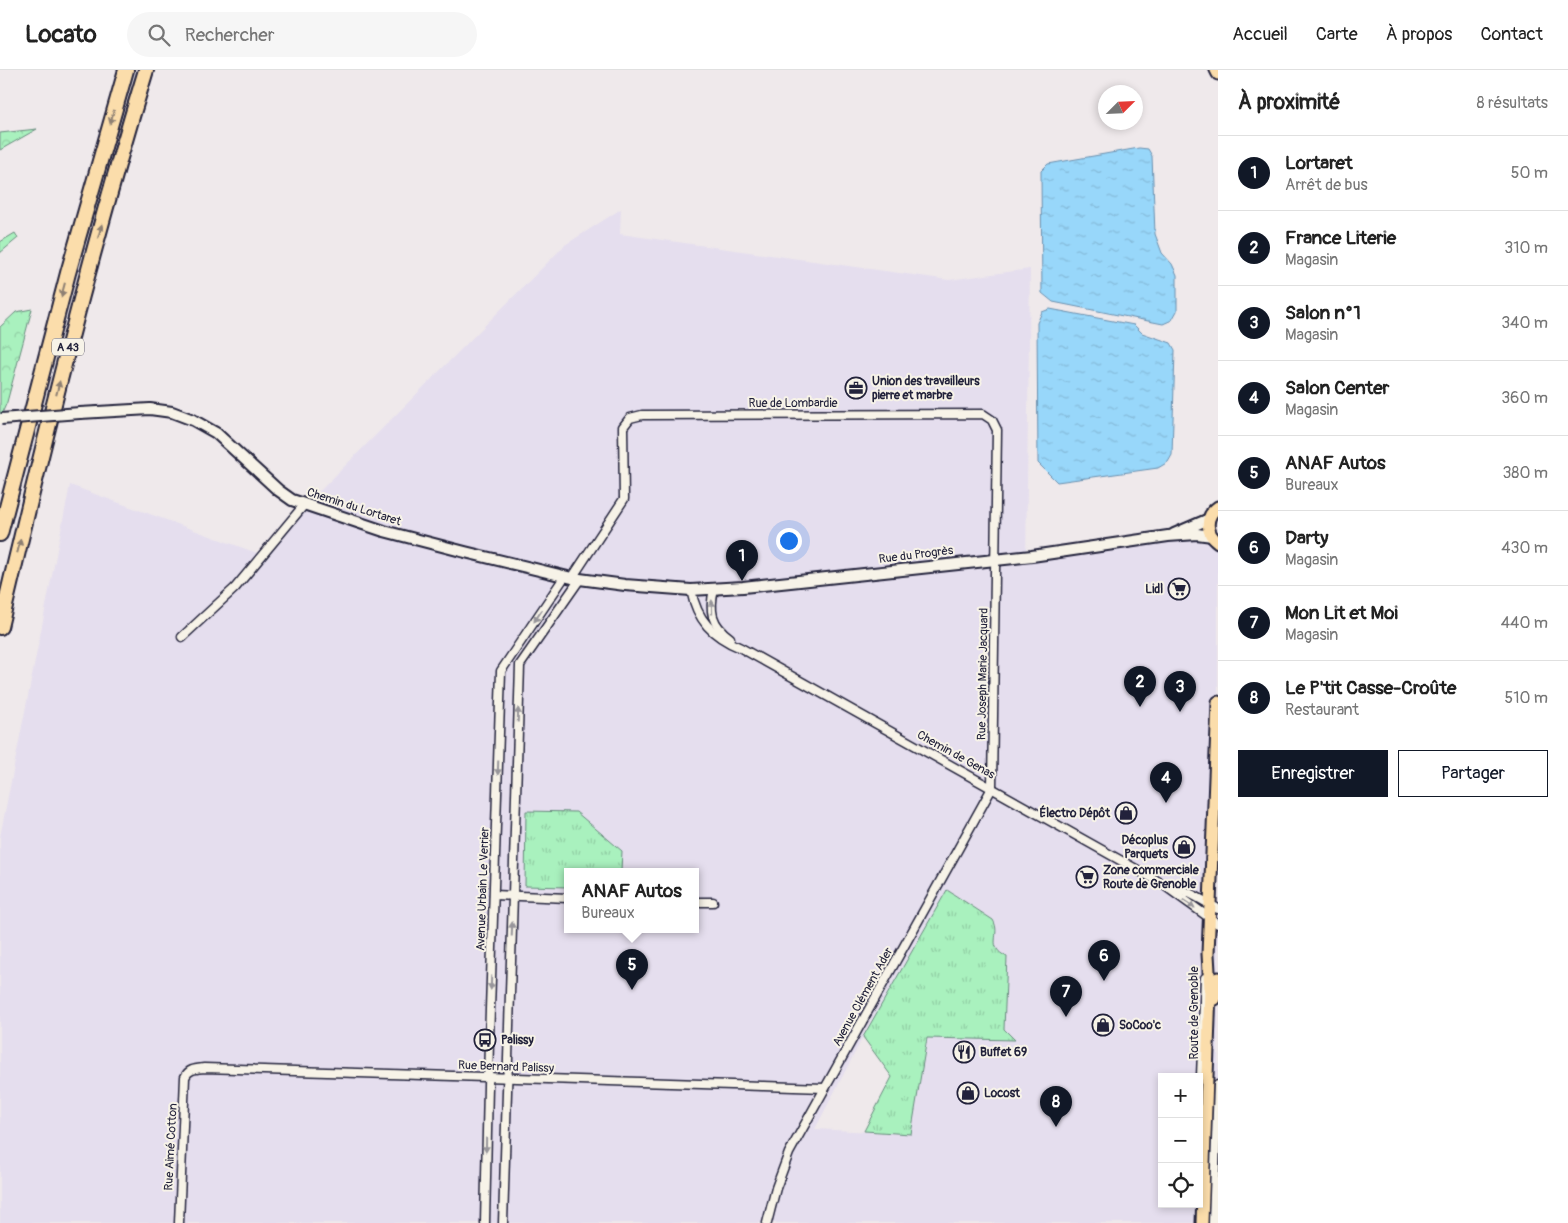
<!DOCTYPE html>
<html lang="fr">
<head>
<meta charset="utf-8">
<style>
	:root { --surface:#fff; --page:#f6f6f6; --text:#222; --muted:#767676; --line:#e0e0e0; --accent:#111827 }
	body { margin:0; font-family:Pangolin,sans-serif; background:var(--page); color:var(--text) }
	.controls { position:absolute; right:15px; bottom:15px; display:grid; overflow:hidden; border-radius:0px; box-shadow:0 2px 8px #0003 }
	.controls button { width:45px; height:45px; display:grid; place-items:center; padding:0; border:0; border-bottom:1px solid var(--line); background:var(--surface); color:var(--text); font:25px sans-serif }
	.compass { position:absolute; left:1098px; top:15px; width:45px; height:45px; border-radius:50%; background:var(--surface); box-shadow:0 2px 8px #0003; rotate:66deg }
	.you { position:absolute; left:788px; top:470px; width:18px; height:18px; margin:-12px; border:4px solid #fff; border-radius:50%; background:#1a73e8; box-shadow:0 0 0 8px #1a73e833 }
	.badge { display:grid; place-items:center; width:32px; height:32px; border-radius:50%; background:var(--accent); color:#fff; font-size:16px; font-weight:700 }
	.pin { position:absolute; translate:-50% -41px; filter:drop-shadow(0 1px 2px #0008) }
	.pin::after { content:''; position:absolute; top:26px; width:18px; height:15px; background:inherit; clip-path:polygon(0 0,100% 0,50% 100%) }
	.popup { position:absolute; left:564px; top:798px; width:135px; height:65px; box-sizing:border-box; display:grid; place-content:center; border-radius:0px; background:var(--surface); filter:drop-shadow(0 1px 4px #0005); font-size:16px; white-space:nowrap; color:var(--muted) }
	.popup b { font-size:19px; color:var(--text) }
	.popup::after { content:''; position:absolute; left:50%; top:100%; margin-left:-10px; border:10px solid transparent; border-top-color:var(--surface) }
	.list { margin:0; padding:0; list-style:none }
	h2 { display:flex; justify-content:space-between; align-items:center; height:65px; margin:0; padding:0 20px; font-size:21px }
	h2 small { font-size:16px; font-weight:400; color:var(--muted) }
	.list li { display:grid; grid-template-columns:32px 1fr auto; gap:15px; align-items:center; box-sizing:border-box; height:75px; padding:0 20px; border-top:1px solid var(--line) }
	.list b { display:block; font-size:19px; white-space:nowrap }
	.list p { margin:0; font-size:16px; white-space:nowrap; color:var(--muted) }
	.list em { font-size:16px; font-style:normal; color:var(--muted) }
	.actions { display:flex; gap:10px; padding:15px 20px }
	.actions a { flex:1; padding:11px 0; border:1px solid var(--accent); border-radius:0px; text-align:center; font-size:18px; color:var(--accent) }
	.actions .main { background:var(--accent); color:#fff }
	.icon { flex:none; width:28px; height:28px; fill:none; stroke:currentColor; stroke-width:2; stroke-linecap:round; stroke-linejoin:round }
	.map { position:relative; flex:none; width:1218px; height:1153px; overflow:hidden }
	header { display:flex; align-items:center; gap:30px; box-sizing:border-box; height:70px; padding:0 25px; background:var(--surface); border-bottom:1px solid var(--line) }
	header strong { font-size:24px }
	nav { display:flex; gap:28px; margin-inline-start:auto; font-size:18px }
	.search { width:350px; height:45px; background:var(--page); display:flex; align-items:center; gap:12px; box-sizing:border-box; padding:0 18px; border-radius:28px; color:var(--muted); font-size:19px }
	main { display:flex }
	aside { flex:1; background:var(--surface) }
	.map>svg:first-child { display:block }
	.built { fill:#e5deee; fill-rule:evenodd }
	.grass { fill:url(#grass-tufts); stroke:#668a7c }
	.forest { fill:url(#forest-crowns); stroke:#668a7c }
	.water { fill:url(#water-ripples); stroke:#698fae }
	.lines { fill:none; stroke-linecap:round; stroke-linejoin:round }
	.minor-casing { stroke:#22223b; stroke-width:11 }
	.secondary-casing { stroke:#22223b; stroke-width:14 }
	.primary-casing { stroke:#22223b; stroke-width:15 }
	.motorway-casing { stroke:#22223b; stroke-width:18 }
	.minor { stroke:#f7f3e8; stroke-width:8 }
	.secondary { stroke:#f7f3e8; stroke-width:10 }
	.primary { stroke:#fbddab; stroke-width:11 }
	.motorway { stroke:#fbddab; stroke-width:14 }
	.secondary-bridge-casing { stroke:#22223b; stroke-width:14; stroke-linecap:butt }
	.secondary-bridge { stroke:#f7f3e8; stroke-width:10 }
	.oneway { fill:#8e8073 }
	.oneway2 { fill:#97959a }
	.labels { text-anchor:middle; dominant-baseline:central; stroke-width:4; stroke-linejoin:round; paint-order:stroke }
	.shield { fill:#f7f3e8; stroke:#62616f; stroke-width:1 }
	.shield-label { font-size:11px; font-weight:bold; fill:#22223b }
	.poi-label { font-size:12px; font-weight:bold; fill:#22223b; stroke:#f7f3e8; text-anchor:start }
	.street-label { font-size:12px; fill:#22223b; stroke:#f7f3e8 }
</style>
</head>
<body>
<header>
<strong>Locato</strong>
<div class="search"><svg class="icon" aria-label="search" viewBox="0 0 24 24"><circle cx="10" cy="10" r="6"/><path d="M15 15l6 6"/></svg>Rechercher</div>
<nav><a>Accueil</a><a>Carte</a><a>À propos</a><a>Contact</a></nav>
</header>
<main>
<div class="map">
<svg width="1218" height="1153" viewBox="0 0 1218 1153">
	<defs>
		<pattern id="grass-tufts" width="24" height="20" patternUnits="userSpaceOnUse" patternTransform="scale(1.25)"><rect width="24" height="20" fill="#a9f1be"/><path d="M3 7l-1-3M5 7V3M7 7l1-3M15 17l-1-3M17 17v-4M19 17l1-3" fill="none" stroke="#91cea4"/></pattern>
		<pattern id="forest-crowns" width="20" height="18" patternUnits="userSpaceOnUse" patternTransform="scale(1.25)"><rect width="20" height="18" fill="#a9f1be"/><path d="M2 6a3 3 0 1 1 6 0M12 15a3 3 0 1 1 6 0" fill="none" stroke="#91cea4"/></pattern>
		<pattern id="water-ripples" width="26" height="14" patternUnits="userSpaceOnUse" patternTransform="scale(1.25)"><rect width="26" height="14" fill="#98d7fa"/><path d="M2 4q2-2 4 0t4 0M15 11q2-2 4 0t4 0" fill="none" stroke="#83b8d7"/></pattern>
	</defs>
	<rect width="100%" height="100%" fill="#efe9eb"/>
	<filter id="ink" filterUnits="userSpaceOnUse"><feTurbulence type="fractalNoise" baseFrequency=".02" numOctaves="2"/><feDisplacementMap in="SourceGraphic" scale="10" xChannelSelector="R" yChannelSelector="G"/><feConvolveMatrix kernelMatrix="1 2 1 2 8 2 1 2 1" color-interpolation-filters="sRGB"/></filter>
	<g filter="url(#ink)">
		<path class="built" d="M 621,139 L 620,164 L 949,210 L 1030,199 L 1026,490 L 1085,485 L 1218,463 L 1218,1153 L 0,1153 L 0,767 L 70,415 L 257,483 L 288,446 L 317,424 L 565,175 ZM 568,801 L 696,801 L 696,859 L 568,859 ZM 947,820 L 993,850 L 996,855 L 994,871 L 996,878 L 1001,884 L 1007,887 L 1004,959 L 1015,970 L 927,968 L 910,1064 L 815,1059 L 863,967 ZM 1162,1007 L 1199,1007 L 1199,1134 L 1162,1134 Z"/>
		<g class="grass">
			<polygon points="526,741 576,742 622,781 621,801 568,801 568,817 525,816"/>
			<path d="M 947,820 L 993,850 C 1002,865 985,876 1007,887 L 1004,959 L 1015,970 L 927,968 L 911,1064 L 864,1061 L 892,1007 L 863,967 Z"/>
		</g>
		<g class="forest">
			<polygon points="37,59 0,80 0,63"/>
			<polygon points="15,163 18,168 0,183 0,172"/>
			<polygon points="32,239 7,332 0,348 0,257 16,242"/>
		</g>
		<g class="water">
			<polygon points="1139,78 1148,79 1152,86 1155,164 1162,183 1172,194 1177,205 1177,241 1172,250 1163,254 1053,232 1042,223 1041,101 1048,94"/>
			<polygon points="1050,239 1134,255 1142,263 1171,273 1175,280 1172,385 1168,392 1158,398 1057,412 1038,393 1037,253 1042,242"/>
		</g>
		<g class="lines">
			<g class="minor-casing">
				<g id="minor">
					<polyline points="572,508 624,429 623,357 630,348 642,345 983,344 992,350 997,360 992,718 789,1083 776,1118 767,1153"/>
					<path d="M 714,519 C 709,541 711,554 730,568"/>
					<path d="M 691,520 C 697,550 712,566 741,578 L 1161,813 L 1218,854"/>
					<polyline points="182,567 235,518 304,435"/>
					<path d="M 1164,814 C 1184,818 1200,829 1218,839"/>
					<polyline points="494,825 568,828"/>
					<polyline points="696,832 713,832"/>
					<polyline points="1201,1006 1205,908"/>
					<path d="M 179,1153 L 185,1007 C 189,999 195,999 204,998 L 824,1018"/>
					<polyline points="485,1153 489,970 501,601 565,506"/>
					<polyline points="503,1153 520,595 580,509"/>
					<polyline points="1213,1153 1218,1015"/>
				</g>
			</g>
			<g class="secondary-casing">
				<g id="secondary">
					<polyline points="80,343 150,339 172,342 193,350 216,363 278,420 292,430 384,461 465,482 572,508 625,515 691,520 743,517 1032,486 1168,466 1197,464 1212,466"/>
					<polyline points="1174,464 1209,449"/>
				</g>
			</g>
			<g class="primary-casing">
				<g id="primary">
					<polyline points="1216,0 1218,4"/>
					<path d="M 1218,437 C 1205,446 1205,463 1218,472"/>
					<polyline points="1215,929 1218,908"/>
					<polyline points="1202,1153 1210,919 1208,884 1218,632"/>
				</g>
			</g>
			<g class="motorway-casing">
				<g id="motorway">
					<polyline points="0,464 68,203 126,0"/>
					<path d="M 0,557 C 44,370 90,183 146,0"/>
				</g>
			</g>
			<use href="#minor" class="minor"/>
			<use href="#secondary" class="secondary"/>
			<use href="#primary" class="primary"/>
			<use href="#motorway" class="motorway"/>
			<g class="secondary-bridge-casing">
				<polyline id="secondary-bridge" points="1,349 80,343"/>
			</g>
			<use href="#secondary-bridge" class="secondary-bridge"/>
		</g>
		<defs><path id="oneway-solid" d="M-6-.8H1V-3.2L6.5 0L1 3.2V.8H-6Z" transform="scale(1.25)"/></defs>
		<g class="oneway">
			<use href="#oneway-solid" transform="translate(112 47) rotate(106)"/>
			<use href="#oneway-solid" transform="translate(100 161) rotate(-75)"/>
			<use href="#oneway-solid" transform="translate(63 220) rotate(105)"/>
			<use href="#oneway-solid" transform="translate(58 318) rotate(-76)"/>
			<use href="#oneway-solid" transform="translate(19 476) rotate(-76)"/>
		</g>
		<g class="oneway2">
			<use href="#oneway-solid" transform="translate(712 537) rotate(-91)"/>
			<use href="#oneway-solid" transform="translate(538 546) rotate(124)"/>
			<use href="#oneway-solid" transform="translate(518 645) rotate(-88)"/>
			<use href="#oneway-solid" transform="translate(498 698) rotate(92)"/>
			<use href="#oneway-solid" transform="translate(1189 834) rotate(34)"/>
			<use href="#oneway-solid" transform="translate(512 859) rotate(-88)"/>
			<use href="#oneway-solid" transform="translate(491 913) rotate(92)"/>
			<use href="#oneway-solid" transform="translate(486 1075) rotate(91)"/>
		</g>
	</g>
	<defs>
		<g id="office-ring" transform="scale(1.125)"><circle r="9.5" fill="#f7f3e8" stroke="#22223b" stroke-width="1.5"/><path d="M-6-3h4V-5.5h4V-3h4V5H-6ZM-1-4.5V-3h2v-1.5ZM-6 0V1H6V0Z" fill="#22223b"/></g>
		<g id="supermarket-ring" transform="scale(1.125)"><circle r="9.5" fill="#f7f3e8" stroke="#22223b" stroke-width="1.5"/><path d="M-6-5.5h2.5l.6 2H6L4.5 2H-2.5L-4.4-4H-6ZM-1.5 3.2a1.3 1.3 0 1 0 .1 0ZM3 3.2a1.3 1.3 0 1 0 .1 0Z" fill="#22223b"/></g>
		<g id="shop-ring" transform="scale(1.125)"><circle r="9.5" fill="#f7f3e8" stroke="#22223b" stroke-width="1.5"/><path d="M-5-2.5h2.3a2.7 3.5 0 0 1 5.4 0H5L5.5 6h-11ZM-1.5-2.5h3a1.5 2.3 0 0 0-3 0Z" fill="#22223b"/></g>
		<g id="bus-ring" transform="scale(1.125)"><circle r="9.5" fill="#f7f3e8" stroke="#22223b" stroke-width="1.5"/><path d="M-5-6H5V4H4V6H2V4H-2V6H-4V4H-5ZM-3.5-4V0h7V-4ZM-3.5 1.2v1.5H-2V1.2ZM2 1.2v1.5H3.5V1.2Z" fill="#22223b"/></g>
		<g id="restaurant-ring" transform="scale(1.125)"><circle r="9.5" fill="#f7f3e8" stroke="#22223b" stroke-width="1.5"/><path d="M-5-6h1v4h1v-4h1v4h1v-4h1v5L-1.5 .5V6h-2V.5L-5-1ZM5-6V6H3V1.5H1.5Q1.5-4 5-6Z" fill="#22223b"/></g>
	</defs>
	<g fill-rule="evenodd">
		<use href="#office-ring" x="856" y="318"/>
		<use href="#supermarket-ring" x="1179" y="519"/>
		<use href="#shop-ring" x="1126" y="743"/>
		<use href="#shop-ring" x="1184" y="777"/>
		<use href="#supermarket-ring" x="1087" y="807"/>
		<use href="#shop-ring" x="1103" y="955"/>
		<use href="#bus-ring" x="485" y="970"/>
		<use href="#restaurant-ring" x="964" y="982"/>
		<use href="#shop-ring" x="968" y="1023"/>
	</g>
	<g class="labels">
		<rect class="shield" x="52" y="268.5" width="32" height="17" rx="4"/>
		<g class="shield-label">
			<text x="68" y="277">A 43</text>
		</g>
		<g class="poi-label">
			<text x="872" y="311">Union des travailleurs<tspan x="872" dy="14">pierre et marbre</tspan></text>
			<text x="1163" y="519" text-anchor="end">Lidl</text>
			<text x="1110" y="743" text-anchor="end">Électro Dépôt</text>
			<text x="1168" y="770" text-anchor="end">Décoplus<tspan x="1168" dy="14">Parquets</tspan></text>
			<text x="1103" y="800">Zone commerciale<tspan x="1103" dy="14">Route de Grenoble</tspan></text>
			<text x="1119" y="955">SoCoo'c</text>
			<text x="501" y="970">Palissy</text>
			<text x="980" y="982">Buffet 69</text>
			<text x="984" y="1023">Locost</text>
		</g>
		<g class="street-label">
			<text x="793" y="333">Rue de Lombardie</text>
			<text transform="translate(354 437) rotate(18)">Chemin du Lortaret</text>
			<text transform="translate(916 485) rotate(-7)">Rue du Progrès</text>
			<text transform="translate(983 604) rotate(-89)">Rue Joseph Marie Jacquard</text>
			<text transform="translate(956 685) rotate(29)">Chemin de Genas</text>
			<text transform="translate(483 819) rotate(-88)">Avenue Urbain Le Verrier</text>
			<text transform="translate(863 927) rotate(-61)">Avenue Clément Ader</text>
			<text transform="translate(1194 943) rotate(-90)">Route de Grenoble</text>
			<text transform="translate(506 997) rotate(2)">Rue Bernard Palissy</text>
			<text transform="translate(171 1077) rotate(-87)">Rue Aimé Cotton</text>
		</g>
	</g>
</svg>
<div class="controls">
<button>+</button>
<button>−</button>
<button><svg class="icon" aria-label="locate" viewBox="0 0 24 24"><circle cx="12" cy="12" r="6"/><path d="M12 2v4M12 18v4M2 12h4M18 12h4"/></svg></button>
</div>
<svg class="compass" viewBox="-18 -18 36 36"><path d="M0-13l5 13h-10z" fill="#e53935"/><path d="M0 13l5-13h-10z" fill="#767676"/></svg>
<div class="you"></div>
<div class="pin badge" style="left:742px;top:511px">1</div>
<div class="pin badge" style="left:1140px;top:637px">2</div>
<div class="pin badge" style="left:1180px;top:642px">3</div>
<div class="pin badge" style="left:1166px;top:733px">4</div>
<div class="pin badge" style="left:632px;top:920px">5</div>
<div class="popup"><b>ANAF Autos</b>Bureaux</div>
<div class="pin badge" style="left:1104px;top:911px">6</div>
<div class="pin badge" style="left:1066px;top:947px">7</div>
<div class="pin badge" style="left:1056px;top:1057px">8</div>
</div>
<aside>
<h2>À proximité<small>8 résultats</small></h2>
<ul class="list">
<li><span class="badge">1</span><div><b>Lortaret</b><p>Arrêt de bus</p></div><em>50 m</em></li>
<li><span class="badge">2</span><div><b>France Literie</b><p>Magasin</p></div><em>310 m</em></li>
<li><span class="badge">3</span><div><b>Salon n°1</b><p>Magasin</p></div><em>340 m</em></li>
<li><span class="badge">4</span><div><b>Salon Center</b><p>Magasin</p></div><em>360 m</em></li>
<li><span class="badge">5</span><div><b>ANAF Autos</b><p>Bureaux</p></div><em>380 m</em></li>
<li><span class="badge">6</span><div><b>Darty</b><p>Magasin</p></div><em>430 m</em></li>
<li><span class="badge">7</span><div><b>Mon Lit et Moi</b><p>Magasin</p></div><em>440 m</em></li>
<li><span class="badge">8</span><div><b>Le P'tit Casse-Croûte</b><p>Restaurant</p></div><em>510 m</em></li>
</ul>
<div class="actions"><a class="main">Enregistrer</a><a>Partager</a></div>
</aside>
</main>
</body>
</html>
